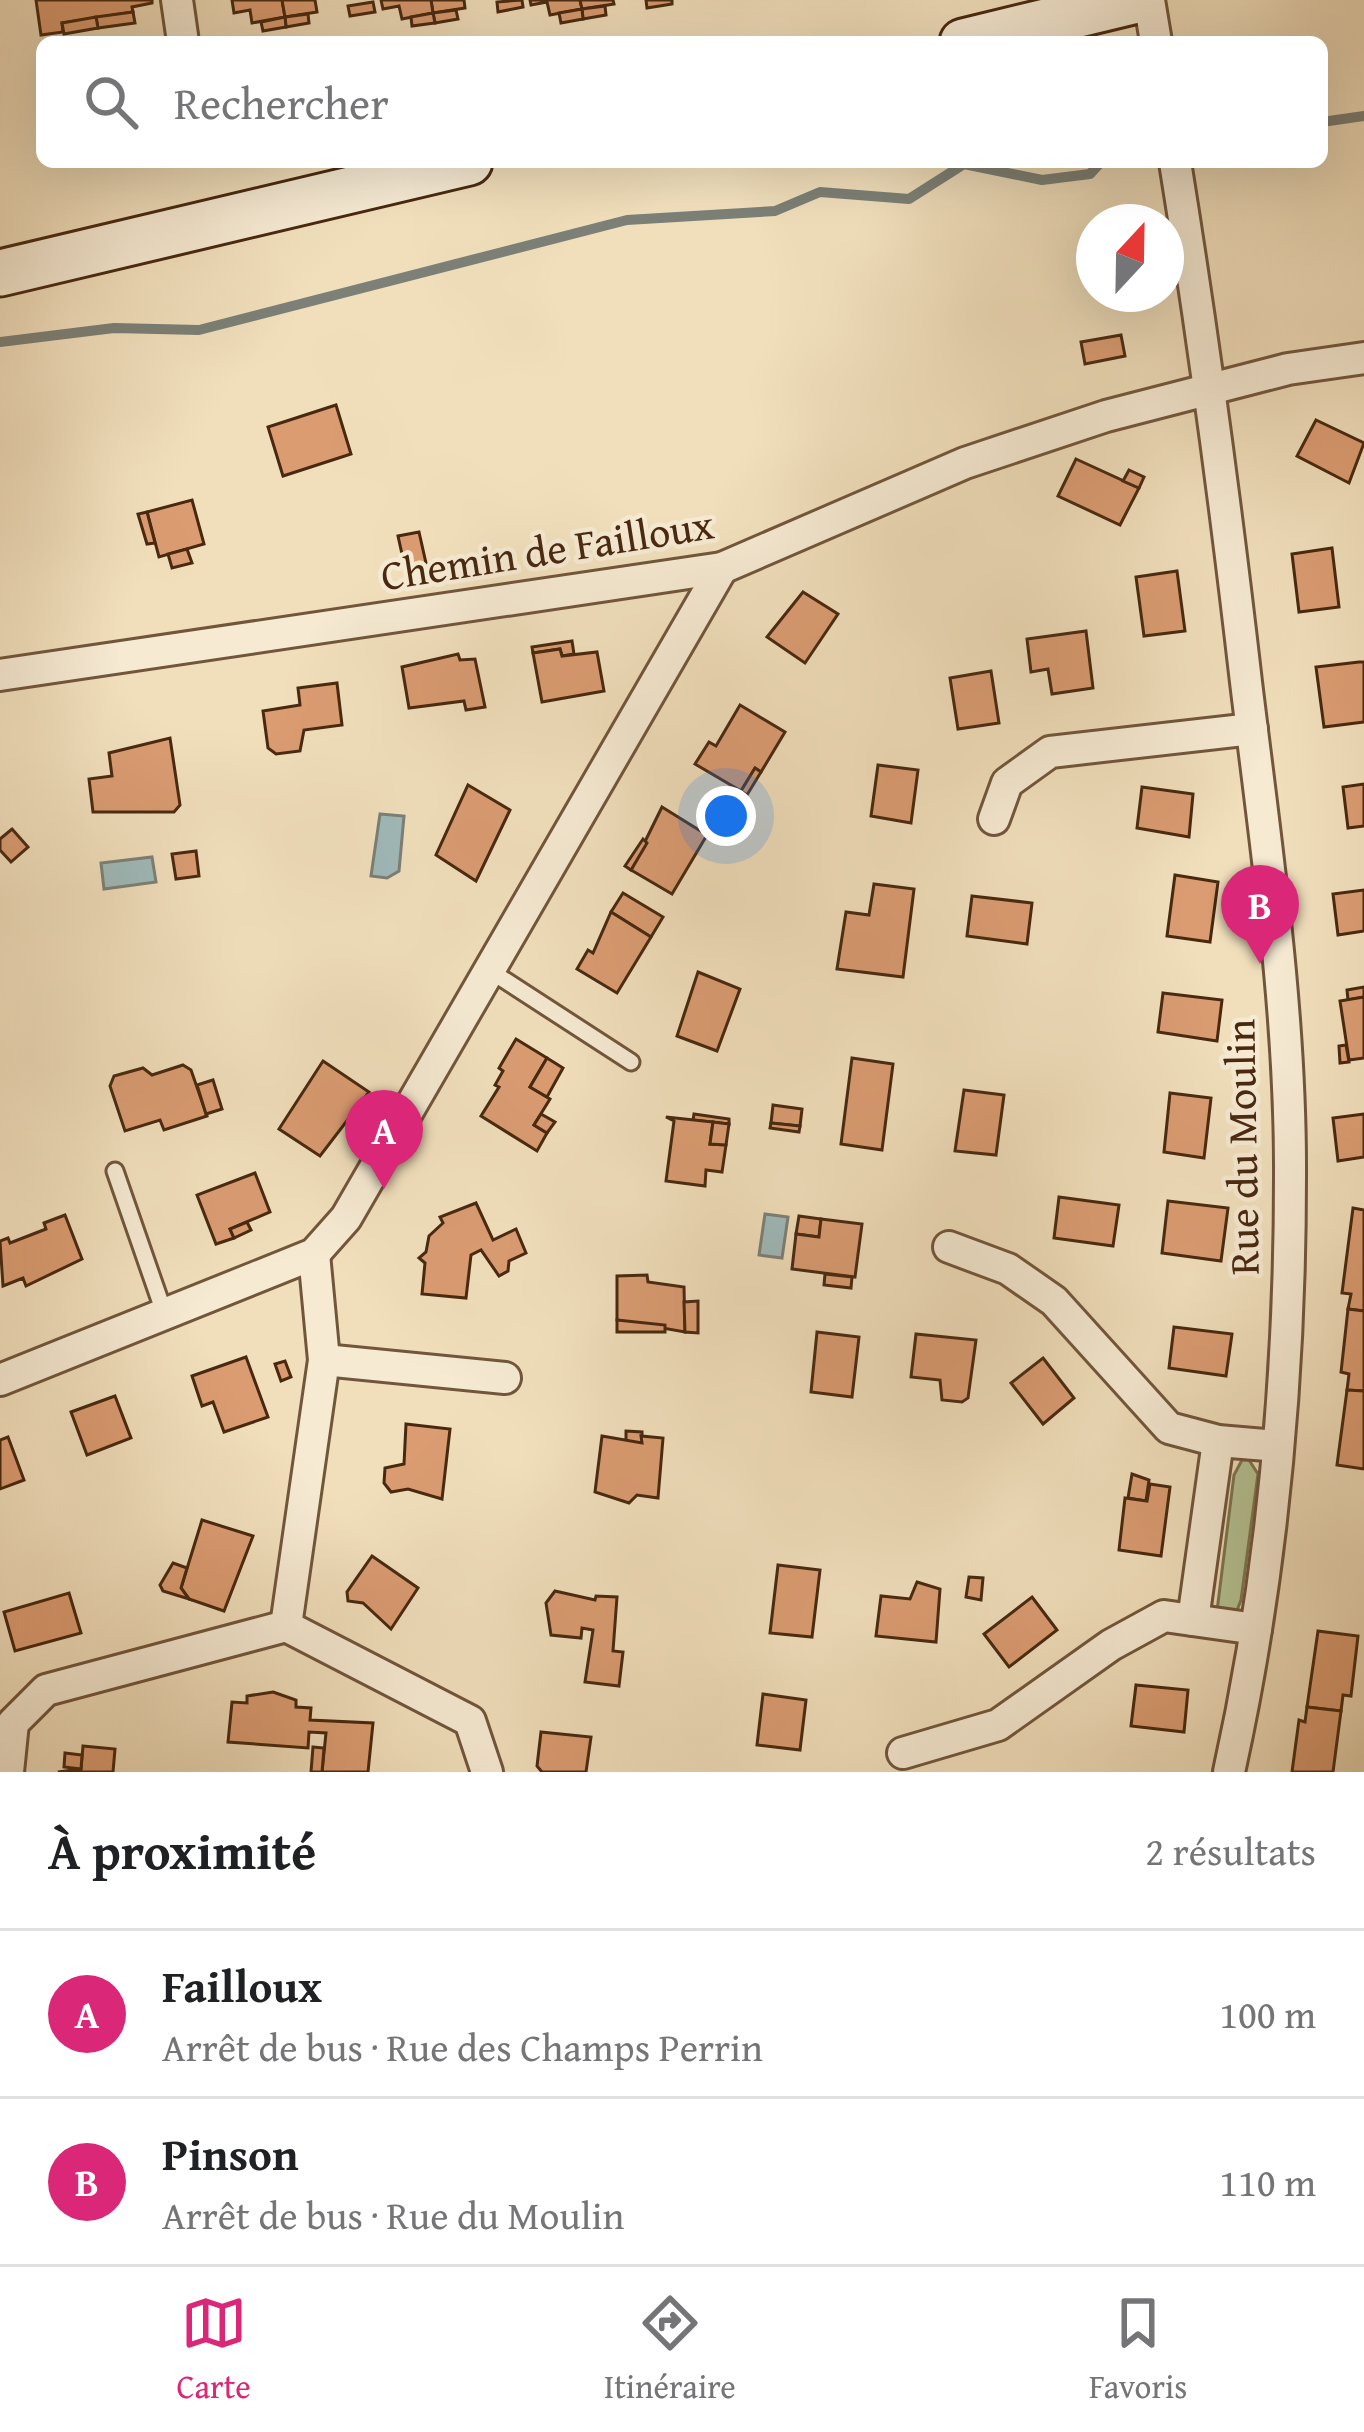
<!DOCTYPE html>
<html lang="fr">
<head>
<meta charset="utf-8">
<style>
	:root { --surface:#fff; --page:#f6f6f6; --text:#202124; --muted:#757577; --line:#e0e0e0; --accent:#db2777 }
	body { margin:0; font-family:"Gentium Book Plus",serif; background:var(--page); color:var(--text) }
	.compass { position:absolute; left:1076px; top:204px; width:108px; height:108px; border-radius:50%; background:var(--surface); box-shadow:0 12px 48px #0002; rotate:22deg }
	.you { position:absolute; left:726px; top:816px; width:42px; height:42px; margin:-30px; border:9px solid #fff; border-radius:50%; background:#1a73e8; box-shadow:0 0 0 18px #1a73e833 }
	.badge { display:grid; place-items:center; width:78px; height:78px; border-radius:50%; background:var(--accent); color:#fff; font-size:39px; font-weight:700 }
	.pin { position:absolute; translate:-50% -99px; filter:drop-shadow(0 3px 6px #0008) }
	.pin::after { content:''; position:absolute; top:63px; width:42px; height:36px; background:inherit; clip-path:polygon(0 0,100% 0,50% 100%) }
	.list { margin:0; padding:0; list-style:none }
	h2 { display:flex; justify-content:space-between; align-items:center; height:156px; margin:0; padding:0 48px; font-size:51px }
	h2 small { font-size:39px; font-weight:400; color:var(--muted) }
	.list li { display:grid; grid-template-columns:78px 1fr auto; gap:36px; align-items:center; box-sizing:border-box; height:168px; padding:0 48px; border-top:3px solid var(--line) }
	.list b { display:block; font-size:45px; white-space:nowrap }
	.list p { margin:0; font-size:39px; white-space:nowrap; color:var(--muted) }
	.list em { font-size:39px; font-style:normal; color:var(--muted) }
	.icon { flex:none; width:66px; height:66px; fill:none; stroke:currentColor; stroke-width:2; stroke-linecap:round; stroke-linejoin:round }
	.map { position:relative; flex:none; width:1364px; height:1772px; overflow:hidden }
	.search { position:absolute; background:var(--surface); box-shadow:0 12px 48px #0002; left:36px; right:36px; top:36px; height:132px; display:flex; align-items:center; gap:30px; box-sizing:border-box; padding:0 42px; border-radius:18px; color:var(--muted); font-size:45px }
	.sheet { height:492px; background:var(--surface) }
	nav { display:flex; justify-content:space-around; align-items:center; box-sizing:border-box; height:168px; border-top:3px solid var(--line); background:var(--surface); font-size:33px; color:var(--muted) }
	nav a { display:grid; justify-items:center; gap:6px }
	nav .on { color:var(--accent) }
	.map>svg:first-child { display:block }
	.green { fill:#b5c394; stroke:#7e7652; stroke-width:3 }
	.water { fill:#9fbabb; stroke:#7c8077; stroke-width:3 }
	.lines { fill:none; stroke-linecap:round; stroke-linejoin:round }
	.stream { stroke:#7c8077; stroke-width:10 }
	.building { fill:#db9c72; stroke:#482910; stroke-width:3 }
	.lane-casing { stroke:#72563b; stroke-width:21 }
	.street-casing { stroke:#72563b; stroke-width:36 }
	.secondary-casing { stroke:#482910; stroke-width:51 }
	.lane { stroke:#f6ead3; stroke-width:15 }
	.street { stroke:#f6ead3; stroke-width:30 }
	.secondary { stroke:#f6ead3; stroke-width:45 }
	.labels { text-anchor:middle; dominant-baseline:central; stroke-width:9; stroke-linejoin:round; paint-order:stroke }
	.street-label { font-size:42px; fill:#482910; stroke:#f6ead3 }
</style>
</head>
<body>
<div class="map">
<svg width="1364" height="1772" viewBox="0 0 1364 1772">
	<rect width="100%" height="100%" fill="#f1dfbc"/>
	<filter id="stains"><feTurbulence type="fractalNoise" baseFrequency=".00167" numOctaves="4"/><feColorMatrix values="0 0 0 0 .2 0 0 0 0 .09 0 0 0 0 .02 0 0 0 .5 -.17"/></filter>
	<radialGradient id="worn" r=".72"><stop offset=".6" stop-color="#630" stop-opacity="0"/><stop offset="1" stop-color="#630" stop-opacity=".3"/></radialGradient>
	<polygon class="green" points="1242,1460 1249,1460 1258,1474 1241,1600 1236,1613 1217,1611 1234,1475"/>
	<g class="water">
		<polygon points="380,814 404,816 399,871 387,878 371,876"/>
		<polygon points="152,857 156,882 104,889 101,863"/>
		<polygon points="765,1214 788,1217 782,1258 759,1255"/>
	</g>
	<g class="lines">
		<g class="stream">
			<polyline points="1322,122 1364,116"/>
			<polyline points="0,342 114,328 199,330 627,220 775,211 820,192 909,199 964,164 1042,180 1090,174 1101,162"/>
		</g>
	</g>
	<g class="building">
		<polygon points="36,0 152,0 152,3 132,7 133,12 62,23 63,32 41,35"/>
		<polygon points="232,0 282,0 285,17 252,23 250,10 234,13"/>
		<polygon points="282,0 315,0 317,12 285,17"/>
		<polygon points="431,0 464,0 465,8 433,13"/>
		<polygon points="431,0 433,13 402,19 399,6 383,9 381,0"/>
		<polygon points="522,0 523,7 498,12 497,2"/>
		<polygon points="530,0 580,0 582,9 550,15 547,2 531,5"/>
		<polygon points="580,0 613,0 614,4 582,9"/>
		<polygon points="646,0 672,0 672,4 647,8"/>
		<polygon points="373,2 375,12 350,16 348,6"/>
		<polygon points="605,6 606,15 583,19 582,9"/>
		<polygon points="582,9 583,19 561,23 559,13"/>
		<polygon points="456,10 458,19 435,23 433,13"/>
		<polygon points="133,12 135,23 98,28 96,17"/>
		<polygon points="433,13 435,23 412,26 411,17"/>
		<polygon points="308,14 309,23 286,27 285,17"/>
		<polygon points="96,17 98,28 64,34 62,23"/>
		<polygon points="285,17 286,27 263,31 261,22"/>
		<polygon points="1121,335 1125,356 1085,364 1081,342"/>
		<polygon points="336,405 351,454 283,476 268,427"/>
		<polygon points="1316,420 1364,443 1349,483 1297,456"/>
		<polygon points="1076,459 1139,488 1120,525 1058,496"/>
		<polygon points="1129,470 1144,477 1139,488 1123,481"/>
		<polygon points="192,500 204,544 159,557 147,512"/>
		<polygon points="147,512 155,543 147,544 138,514"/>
		<polygon points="419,532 428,572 407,577 398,536"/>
		<polygon points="1332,548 1339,607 1299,612 1292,554"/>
		<polygon points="187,549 192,563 172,568 168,554"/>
		<polygon points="1177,571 1185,631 1144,636 1136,577"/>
		<polygon points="803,592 838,614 805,663 767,637"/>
		<polygon points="1086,631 1093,688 1052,694 1048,669 1031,672 1027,639"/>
		<polygon points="572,641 574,654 562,656 560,649 533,653 532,647"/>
		<polygon points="560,649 562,656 597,652 604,691 542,702 533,653"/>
		<polygon points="458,654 460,660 475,659 485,707 466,710 464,701 409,708 402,667"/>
		<polygon points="1359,662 1364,662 1364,722 1324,727 1316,667"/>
		<polygon points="991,671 999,723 958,729 950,678"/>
		<polygon points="337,683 342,725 304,730 300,751 276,754 268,748 263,711 300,705 298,688"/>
		<polygon points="740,705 785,732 761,772 755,768 741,791 695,764 709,742 716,746"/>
		<polygon points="170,738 180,805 174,812 93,812 89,779 112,776 109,753"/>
		<polygon points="878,765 918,770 911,823 871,816"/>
		<polygon points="755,768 761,772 747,795 741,791"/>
		<polygon points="1364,784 1364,826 1348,828 1343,787"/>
		<polygon points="468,785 510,810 476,881 436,855"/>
		<polygon points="1142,787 1193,794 1189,837 1137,828"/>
		<polygon points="662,807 707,835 672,894 631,870"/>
		<polygon points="12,829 28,847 11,862 0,850 0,839"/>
		<polygon points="643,839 647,843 631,870 625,866"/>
		<polygon points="196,851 199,876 176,879 172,854"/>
		<polygon points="1175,875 1218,882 1210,942 1167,936"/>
		<polygon points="874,884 914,889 903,977 837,969 846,912 869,915"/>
		<polygon points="1364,890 1364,931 1338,935 1333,894"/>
		<polygon points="623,893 663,917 651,937 611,912"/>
		<polygon points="972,896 1032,903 1027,944 967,936"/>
		<polygon points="611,912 651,937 617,993 577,969 588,950 593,953"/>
		<polygon points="698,972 740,989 717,1051 677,1036"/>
		<polygon points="1364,987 1364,997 1348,1000 1347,990"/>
		<polygon points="1163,993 1222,1000 1217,1041 1158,1032"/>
		<polygon points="1364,997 1364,1058 1349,1060 1340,1001"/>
		<polygon points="516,1039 547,1058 530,1087 550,1099 534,1125 547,1133 537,1151 481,1116 499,1087 495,1085 503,1071 499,1068"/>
		<polygon points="1346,1045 1349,1062 1340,1063 1339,1046"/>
		<polygon points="547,1058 563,1068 547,1097 530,1087"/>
		<polygon points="852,1058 893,1064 882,1150 841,1144"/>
		<polygon points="323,1061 369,1092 320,1156 279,1129"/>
		<polygon points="183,1065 191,1070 207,1116 164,1130 160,1120 125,1131 110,1086 114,1076 143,1068 152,1075"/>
		<polygon points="213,1080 222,1109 206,1114 197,1085"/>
		<polygon points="964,1090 1004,1095 996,1155 955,1151"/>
		<polygon points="1170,1093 1211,1098 1204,1158 1164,1152"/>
		<polygon points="773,1105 802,1109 800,1126 771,1123"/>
		<polygon points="541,1114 555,1122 547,1133 534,1125"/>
		<polygon points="694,1114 729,1119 729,1124 693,1120"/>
		<polygon points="1364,1114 1364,1157 1338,1161 1333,1118"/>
		<polygon points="666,1117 713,1122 710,1144 726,1145 722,1172 706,1170 705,1186 666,1181 674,1121"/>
		<polygon points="713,1122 729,1124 726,1145 710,1144"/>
		<polygon points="771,1123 800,1126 799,1132 770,1128"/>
		<polygon points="255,1173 270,1212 230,1229 234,1238 216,1244 197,1195"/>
		<polygon points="1059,1197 1119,1205 1113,1246 1054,1238"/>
		<polygon points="1168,1201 1228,1208 1221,1261 1162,1253"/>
		<polygon points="476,1203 493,1240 516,1229 526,1253 509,1261 508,1271 499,1276 481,1250 471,1255 466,1298 422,1294 425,1263 419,1258 426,1252 429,1236 443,1223 440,1217"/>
		<polygon points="1353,1208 1364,1210 1364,1311 1348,1309 1351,1294 1342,1293"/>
		<polygon points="65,1215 82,1259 26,1286 23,1278 3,1286 0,1241 8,1238 10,1243 46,1229 44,1223"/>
		<polygon points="799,1216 821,1219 819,1237 796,1234"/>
		<polygon points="821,1219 862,1224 855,1277 792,1269 796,1234 819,1237"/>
		<polygon points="247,1222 251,1230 234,1238 230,1229"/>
		<polygon points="825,1274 852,1277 851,1288 824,1285"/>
		<polygon points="647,1275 648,1282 684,1287 685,1332 617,1320 617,1276"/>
		<polygon points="698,1301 698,1333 685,1332 684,1302"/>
		<polygon points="1348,1309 1364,1311 1364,1391 1347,1390 1349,1374 1341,1372"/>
		<polygon points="617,1320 665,1325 665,1332 617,1332"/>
		<polygon points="1174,1327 1232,1334 1226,1376 1169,1368"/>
		<polygon points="817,1332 859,1337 852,1397 811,1392"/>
		<polygon points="916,1334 976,1340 968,1398 962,1402 942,1400 940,1380 911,1377"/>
		<polygon points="246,1357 268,1417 224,1432 213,1402 202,1406 192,1376"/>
		<polygon points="1043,1358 1074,1398 1043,1424 1011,1383"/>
		<polygon points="285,1361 291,1377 281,1381 275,1364"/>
		<polygon points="1347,1390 1364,1391 1364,1469 1337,1465"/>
		<polygon points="115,1396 131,1438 87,1455 71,1412"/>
		<polygon points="406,1424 450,1429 442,1499 408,1489 391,1492 384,1483 385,1468 404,1464"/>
		<polygon points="626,1431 642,1432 642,1443 626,1442"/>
		<polygon points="602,1436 642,1443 641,1436 663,1438 658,1498 637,1495 629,1503 595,1492"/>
		<polygon points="8,1437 24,1480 0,1489 0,1440"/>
		<polygon points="1132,1474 1149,1480 1146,1501 1128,1498"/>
		<polygon points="1150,1484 1170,1487 1161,1556 1119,1550 1125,1498 1147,1501"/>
		<polygon points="202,1520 253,1536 224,1611 189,1599 181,1588"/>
		<polygon points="372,1556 418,1588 391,1629 363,1603 348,1601 347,1592"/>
		<polygon points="173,1563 187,1568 181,1588 189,1599 163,1591 160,1585"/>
		<polygon points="778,1565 820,1570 812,1637 770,1633"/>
		<polygon points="969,1577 983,1578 981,1600 966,1597"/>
		<polygon points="917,1582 940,1589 936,1642 876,1636 881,1596 910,1599"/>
		<polygon points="555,1591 595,1600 596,1596 617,1597 613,1651 623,1652 619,1686 585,1682 593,1630 582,1628 581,1638 551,1635 546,1603"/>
		<polygon points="69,1593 81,1633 15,1651 4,1612"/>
		<polygon points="1032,1597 1057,1630 1009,1667 984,1634"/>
		<polygon points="1318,1631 1358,1636 1351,1696 1343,1695 1341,1711 1307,1707"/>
		<polygon points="1136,1685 1188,1690 1184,1732 1131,1726"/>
		<polygon points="273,1692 296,1700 296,1707 311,1708 310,1720 373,1723 368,1772 322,1772 326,1733 309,1732 308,1748 228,1742 232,1702 247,1703 247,1696"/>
		<polygon points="763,1694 806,1700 800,1750 757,1745"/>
		<polygon points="1307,1707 1341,1711 1333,1772 1292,1772 1299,1720 1305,1722"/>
		<polygon points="541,1732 591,1737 586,1772 542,1772 537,1766"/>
		<polygon points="83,1746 115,1749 113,1772 58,1772 81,1769"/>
		<polygon points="313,1747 324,1748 322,1772 311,1772"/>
		<polygon points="65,1753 82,1755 81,1769 64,1767"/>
	</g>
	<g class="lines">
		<g class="lane-casing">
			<g id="lane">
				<polyline points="489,970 631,1062"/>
				<polyline points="115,1171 165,1315"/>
			</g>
		</g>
		<g class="street-casing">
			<g id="street">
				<polyline points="177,0 183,42"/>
				<polyline points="1149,0 1156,42"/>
				<path d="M 1175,162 C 1203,335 1226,508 1246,682 C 1266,847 1291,1013 1290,1178 C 1290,1377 1272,1578 1229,1772"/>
				<polyline points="0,675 722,568 965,463 1106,416 1288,369 1364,358"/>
				<polyline points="994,819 1007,783 1050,752 1252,729"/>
				<polyline points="949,1247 1008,1269 1054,1301 1169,1428 1218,1441 1278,1446"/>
				<polyline points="324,1360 505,1378"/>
				<polyline points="0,1380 314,1254 346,1218 722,568"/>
				<polyline points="1193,1620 1218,1441"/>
				<polyline points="286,1626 324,1360 314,1254"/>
				<polyline points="903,1753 998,1725 1111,1645 1164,1616 1256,1629"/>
				<polyline points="8,1772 13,1723 46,1690 286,1626 470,1721 487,1772"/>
			</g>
		</g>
		<g class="secondary-casing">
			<g id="secondary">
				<polyline points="963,42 1137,0"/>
				<polyline points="0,273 469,162"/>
			</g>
		</g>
		<use href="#lane" class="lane"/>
		<use href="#street" class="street"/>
		<use href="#secondary" class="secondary"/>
	</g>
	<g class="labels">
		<g class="street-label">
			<text transform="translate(547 549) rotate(-9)">Chemin de Failloux</text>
			<text transform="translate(1241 1147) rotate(-91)">Rue du Moulin</text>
		</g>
	</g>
	<rect width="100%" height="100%" filter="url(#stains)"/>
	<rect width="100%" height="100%" fill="url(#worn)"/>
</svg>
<svg class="compass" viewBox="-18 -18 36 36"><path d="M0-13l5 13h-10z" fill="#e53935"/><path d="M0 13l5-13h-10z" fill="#757577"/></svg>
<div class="you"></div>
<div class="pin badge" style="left:384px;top:1189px">A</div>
<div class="pin badge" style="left:1260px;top:964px">B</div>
<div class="search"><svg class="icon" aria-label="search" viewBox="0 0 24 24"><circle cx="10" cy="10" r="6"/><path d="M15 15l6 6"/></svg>Rechercher</div>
</div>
<section class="sheet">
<h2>À proximité<small>2 résultats</small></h2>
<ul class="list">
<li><span class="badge">A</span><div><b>Failloux</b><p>Arrêt de bus · Rue des Champs Perrin</p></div><em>100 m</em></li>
<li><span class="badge">B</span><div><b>Pinson</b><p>Arrêt de bus · Rue du Moulin</p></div><em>110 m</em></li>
</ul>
</section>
<nav>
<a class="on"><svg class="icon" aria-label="map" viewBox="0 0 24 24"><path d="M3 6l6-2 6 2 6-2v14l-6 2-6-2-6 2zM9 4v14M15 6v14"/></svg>Carte</a>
<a><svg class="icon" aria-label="directions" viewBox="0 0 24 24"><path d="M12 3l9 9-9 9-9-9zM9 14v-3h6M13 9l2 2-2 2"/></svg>Itinéraire</a>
<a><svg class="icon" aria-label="saved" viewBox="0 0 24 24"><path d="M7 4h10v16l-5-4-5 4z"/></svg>Favoris</a>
</nav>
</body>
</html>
